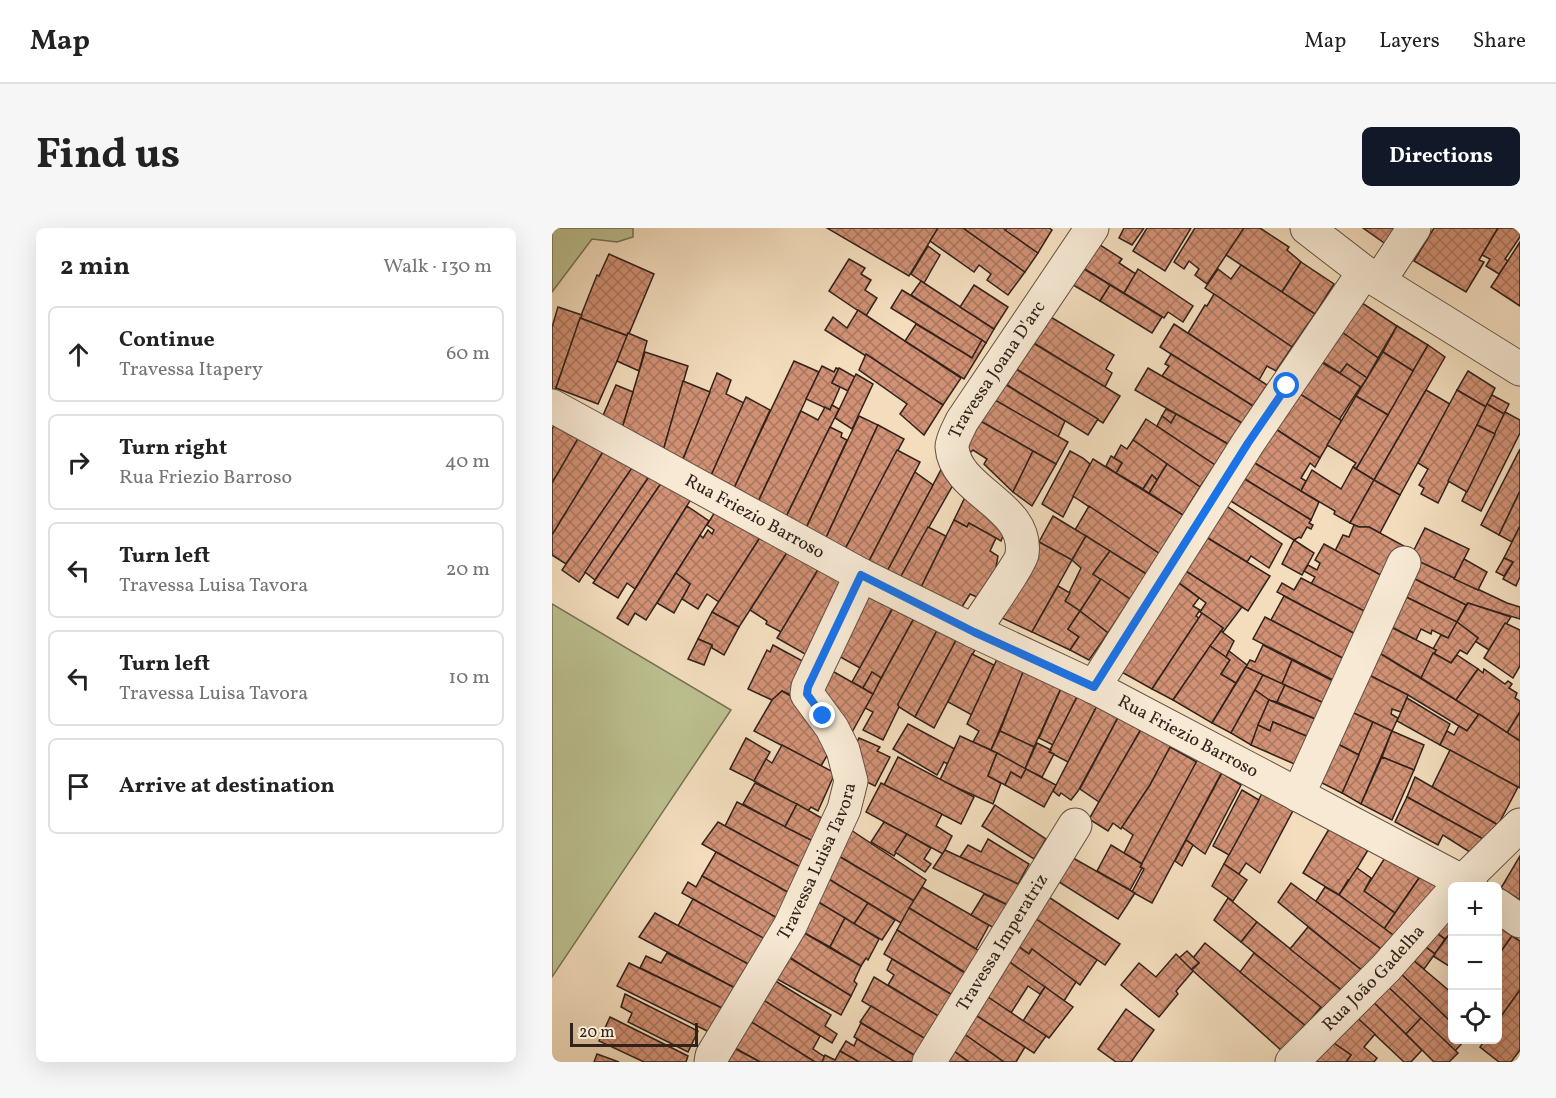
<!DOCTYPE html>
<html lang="en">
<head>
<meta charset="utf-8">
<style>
	:root { --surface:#fff; --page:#f6f6f6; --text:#222; --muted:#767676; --line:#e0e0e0; --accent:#111827 }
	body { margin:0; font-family:Vollkorn,serif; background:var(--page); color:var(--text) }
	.controls { position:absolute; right:18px; bottom:18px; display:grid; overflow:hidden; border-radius:9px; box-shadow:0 6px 24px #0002 }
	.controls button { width:54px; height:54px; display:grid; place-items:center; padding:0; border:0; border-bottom:2px solid var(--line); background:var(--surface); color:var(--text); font:30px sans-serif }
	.scale { position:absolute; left:18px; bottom:15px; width:128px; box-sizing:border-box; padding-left:6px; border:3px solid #31221b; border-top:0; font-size:16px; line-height:21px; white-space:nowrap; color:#31221b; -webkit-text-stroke:4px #f7e9d4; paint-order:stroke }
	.stop { position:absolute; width:18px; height:18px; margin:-14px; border:4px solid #1a73e8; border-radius:50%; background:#fff }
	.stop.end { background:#1a73e8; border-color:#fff; box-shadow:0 2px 6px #0008 }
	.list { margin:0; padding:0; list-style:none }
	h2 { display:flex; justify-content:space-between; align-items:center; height:78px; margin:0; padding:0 24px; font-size:26px }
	h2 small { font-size:20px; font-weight:400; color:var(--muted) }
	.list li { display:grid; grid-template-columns:39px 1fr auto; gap:18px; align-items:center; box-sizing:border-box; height:96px; margin:0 12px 12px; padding:0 12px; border:2px solid var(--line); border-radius:9px }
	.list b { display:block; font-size:22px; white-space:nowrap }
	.list p { margin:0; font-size:20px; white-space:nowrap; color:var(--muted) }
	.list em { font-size:20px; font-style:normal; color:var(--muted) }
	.icon { flex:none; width:33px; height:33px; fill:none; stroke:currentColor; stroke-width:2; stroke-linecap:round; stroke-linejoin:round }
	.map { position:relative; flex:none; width:968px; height:834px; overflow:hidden; border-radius:9px }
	header { display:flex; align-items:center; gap:36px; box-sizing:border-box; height:84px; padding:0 30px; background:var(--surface); border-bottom:2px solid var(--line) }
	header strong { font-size:28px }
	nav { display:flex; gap:33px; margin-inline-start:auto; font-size:21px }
	.intro { display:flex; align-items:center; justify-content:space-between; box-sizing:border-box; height:144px; padding:0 36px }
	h1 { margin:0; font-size:42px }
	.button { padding:15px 27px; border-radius:9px; background:var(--accent); color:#fff; font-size:21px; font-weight:700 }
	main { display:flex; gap:36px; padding:0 36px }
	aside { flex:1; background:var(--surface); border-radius:9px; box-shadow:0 6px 24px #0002 }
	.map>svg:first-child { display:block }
	.grass { fill:#bcc090; stroke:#767156; stroke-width:1.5 }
	.building { fill:url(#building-cross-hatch); stroke:#31221b; stroke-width:1.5 }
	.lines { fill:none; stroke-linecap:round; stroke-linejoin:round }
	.minor-casing { stroke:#625144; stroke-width:35 }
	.minor { stroke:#f7e9d4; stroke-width:33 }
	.route { stroke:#1a73e8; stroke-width:8 }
	.labels { text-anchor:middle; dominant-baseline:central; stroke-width:5; stroke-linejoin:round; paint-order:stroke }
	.street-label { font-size:18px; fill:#31221b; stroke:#f7e9d4 }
</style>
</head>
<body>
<header>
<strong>Map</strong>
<nav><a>Map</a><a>Layers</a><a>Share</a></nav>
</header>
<div class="intro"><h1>Find us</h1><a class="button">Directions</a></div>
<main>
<aside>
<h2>2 min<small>Walk · 130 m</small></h2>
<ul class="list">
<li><svg class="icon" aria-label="ahead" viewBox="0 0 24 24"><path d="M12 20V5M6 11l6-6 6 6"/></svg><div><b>Continue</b><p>Travessa Itapery</p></div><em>60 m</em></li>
<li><svg class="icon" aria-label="right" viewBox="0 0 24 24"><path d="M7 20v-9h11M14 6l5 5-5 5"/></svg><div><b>Turn right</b><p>Rua Friezio Barroso</p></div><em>40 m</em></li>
<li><svg class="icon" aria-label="left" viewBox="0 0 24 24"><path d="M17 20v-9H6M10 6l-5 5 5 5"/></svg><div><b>Turn left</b><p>Travessa Luisa Tavora</p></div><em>20 m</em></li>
<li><svg class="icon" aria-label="left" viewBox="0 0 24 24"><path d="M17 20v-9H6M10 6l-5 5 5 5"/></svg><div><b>Turn left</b><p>Travessa Luisa Tavora</p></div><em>10 m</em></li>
<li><svg class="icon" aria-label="arrive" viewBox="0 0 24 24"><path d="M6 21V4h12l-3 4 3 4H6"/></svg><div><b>Arrive at destination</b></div></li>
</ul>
</aside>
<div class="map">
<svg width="968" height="834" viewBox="0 0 968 834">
	<defs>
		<pattern id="building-cross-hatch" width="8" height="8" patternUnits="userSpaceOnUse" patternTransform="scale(1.5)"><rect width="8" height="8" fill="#d19175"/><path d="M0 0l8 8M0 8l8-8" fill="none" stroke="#aa765f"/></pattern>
	</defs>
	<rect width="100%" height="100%" fill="#f3ddbd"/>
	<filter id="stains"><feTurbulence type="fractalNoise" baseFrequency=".00333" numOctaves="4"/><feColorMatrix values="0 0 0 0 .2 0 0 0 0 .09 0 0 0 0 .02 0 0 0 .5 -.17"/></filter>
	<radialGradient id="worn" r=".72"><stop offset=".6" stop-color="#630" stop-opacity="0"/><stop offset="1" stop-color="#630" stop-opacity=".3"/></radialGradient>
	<g class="grass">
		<polygon points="0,0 81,0 81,9 65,14 40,11 0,64"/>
		<polygon points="0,376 179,482 0,749"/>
	</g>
	<g class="building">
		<polygon points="275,0 386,0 357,48"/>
		<polygon points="386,0 411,0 473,44 456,67 435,52 439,46 427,37 422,44 378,13"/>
		<polygon points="411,0 451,0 486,25 473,44"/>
		<polygon points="455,0 497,0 500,2 486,25 453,2"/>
		<polygon points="572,0 592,0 580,17 567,10"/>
		<polygon points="595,0 639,0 613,43 581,23"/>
		<polygon points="643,0 692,0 655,56 643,47 647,41 637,33 632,41 622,34"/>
		<polygon points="692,0 708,0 737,19 735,22 749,34 730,64 674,27"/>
		<polygon points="811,0 846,0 835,17"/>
		<polygon points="882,0 946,0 927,32 932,34 914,64 862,33"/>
		<polygon points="946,0 968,0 968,9 953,31 956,33 947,46 934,38 938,31 930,27"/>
		<polygon points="537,10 570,31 567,35 584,46 572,65 521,34"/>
		<polygon points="968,14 968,78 939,59"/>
		<polygon points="376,18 388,27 372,55 359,46"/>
		<polygon points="57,26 102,46 76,108 28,90 45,47 47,48"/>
		<polygon points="297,31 313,40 309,46 319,52 313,62 325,70 314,88 277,63"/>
		<polygon points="521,34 558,57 548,73 511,51"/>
		<polygon points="749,34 782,56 763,86 730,64"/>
		<polygon points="689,37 763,86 740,119 653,60 666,41 679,51"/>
		<polygon points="586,41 641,78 631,94 616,84 612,90 572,65"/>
		<polygon points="369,53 442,101 434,115 359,67"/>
		<polygon points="422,57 456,79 442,101 408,79"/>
		<polygon points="558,57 610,89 600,105 548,73"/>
		<polygon points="350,62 430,112 420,130 339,80"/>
		<polygon points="662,66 740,119 724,143 715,138 707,152 636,105 653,77 655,78"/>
		<polygon points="807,73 845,98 826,130 787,102"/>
		<polygon points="6,79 30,87 3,162 0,161 0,99"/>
		<polygon points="306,82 409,150 391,177 273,102 281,89 295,100"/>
		<polygon points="492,85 562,127 554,141 560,145 553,159 477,112"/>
		<polygon points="28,90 76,108 46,176 4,160"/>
		<polygon points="364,96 420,130 430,112 434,115 412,151 353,113"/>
		<polygon points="622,96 715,157 701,178 608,119"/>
		<polygon points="845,98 876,117 861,143 831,124"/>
		<polygon points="787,102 826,130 815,150 795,136 788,145 766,131"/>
		<polygon points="76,105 95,113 87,143 65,133"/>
		<polygon points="473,110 568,168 551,195 456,136"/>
		<polygon points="876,117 893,129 822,252 804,241"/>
		<polygon points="93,124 136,138 111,223 70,200"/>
		<polygon points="831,124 861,143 836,187 804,168"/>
		<polygon points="314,126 391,177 372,207 348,186 355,176 307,142"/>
		<polygon points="619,126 701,178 690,195 610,148 617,138 613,136"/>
		<polygon points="242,133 267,144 205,276 181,262"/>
		<polygon points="769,134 809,158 787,192 748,166"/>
		<polygon points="795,136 815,150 809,159 788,145"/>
		<polygon points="270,138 282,144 284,140 287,141 280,155 288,159 278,182 254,171"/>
		<polygon points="287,140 303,149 296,163 280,155"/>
		<polygon points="596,140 690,195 676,216 583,162"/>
		<polygon points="464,141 546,191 536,207 455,157"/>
		<polygon points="916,143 943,160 934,179 905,162"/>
		<polygon points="165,145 179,152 174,166 192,175 157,252 129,236"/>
		<polygon points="304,146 321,156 300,201 283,190"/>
		<polygon points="446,152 513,193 506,209 436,168"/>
		<polygon points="131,153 158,164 130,233 111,223"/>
		<polygon points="64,157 81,164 70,200 50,190"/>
		<polygon points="742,162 790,193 768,230 719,198"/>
		<polygon points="874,162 898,176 848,267 822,252"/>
		<polygon points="905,162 934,179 886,275 869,266 872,260 867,257 876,241 866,235"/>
		<polygon points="940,167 957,176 952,186 935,176"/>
		<polygon points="436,168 516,214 504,236 423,190"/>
		<polygon points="804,168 836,187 804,241 801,239 804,235 775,217"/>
		<polygon points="194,169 218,182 181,262 157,252"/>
		<polygon points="935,176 952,186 943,206 925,197"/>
		<polygon points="280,177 287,181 233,291 205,276 249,183 266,192 273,179 278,182"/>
		<polygon points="614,181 624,186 619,195 610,188"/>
		<polygon points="953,184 968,192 968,205 929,283 910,273"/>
		<polygon points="624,186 676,216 663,237 605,198 610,188 619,195"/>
		<polygon points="307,188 326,197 273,312 253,302"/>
		<polygon points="423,190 481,223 461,264 432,236 435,231 421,222 419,224 410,214"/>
		<polygon points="594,191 663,237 648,259 581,212"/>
		<polygon points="5,193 30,205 0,255 0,201"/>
		<polygon points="326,197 352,211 292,323 273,312"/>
		<polygon points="925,197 943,206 915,264 896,253"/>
		<polygon points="719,198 768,230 763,239 758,235 749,250 754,253 749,263 701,234"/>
		<polygon points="278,199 290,205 289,209 295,212 253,302 233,291"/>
		<polygon points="28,207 53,221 0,307 0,255"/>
		<polygon points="581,212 615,236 605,252 600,247 591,261 564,245 570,235 562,230 569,217 575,221"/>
		<polygon points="54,219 83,236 14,336 0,327 0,307"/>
		<polygon points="968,221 968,263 947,307 929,297"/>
		<polygon points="345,222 368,234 315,337 292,323"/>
		<polygon points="481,223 504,236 480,278 461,264"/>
		<polygon points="518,223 531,230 538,236 511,289 490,276"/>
		<polygon points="559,228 570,235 564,245 554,238"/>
		<polygon points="541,231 631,287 608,326 521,268"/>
		<polygon points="84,234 100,244 27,354 10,342"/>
		<polygon points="701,234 767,274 759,292 691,250"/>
		<polygon points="615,236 648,259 631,287 597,265"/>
		<polygon points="391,238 405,250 348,350 333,347"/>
		<polygon points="801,239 822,252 798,295 782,286 783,283 749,263 760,242 789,261"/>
		<polygon points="100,244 112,251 43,352 33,344"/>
		<polygon points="363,244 381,257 333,347 315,337"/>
		<polygon points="600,247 605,252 597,265 591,261"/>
		<polygon points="691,250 759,292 757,295 761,297 759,301 755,299 749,310 747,309 742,312 677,272"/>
		<polygon points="112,251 141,268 83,361 75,355 66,370 41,355"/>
		<polygon points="822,252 848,267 828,305 817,299 807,299 798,295"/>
		<polygon points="417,261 456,295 449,313 417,295 415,299 402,292"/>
		<polygon points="968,263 968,298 960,314 947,307"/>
		<polygon points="673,277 730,316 717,340 699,328 695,334 654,309"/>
		<polygon points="135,278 157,293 94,392 83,385 76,397 65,390"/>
		<polygon points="537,278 608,326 596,347 523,302"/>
		<polygon points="164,282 209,308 167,374 155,366 146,381 130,371 138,356 124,345 148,307 151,310 156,302 160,306 162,302 155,297"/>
		<polygon points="501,288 534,308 520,332 487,314"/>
		<polygon points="402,292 415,299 417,295 444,310 438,323 446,328 442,351 427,370 418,366 408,382 368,361"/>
		<polygon points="802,297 807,299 817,299 852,318 836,351 783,323 791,307 797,309"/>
		<polygon points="968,298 968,349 964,358 951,351 961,334 952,330"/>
		<polygon points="376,299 394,308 368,361 348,350"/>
		<polygon points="873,300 917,321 902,351 858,330"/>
		<polygon points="209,308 236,323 187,399 160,384"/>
		<polygon points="534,308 558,323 541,346 549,351 528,383 513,373 529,340 520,332"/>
		<polygon points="654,309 718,348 696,383 632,342"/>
		<polygon points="742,312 762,325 750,347 730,336"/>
		<polygon points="487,314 520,332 480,404 448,389"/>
		<polygon points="772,316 836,351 818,386 759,356 763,349 752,343 756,337 765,342 768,335 763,332"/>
		<polygon points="236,323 267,340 229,404 214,396 215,393 198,382"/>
		<polygon points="558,323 596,347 578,371 541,346"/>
		<polygon points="952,330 961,334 952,348 944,344"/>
		<polygon points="862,331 955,375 968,379 968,391 916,375 914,377 855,347"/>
		<polygon points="912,331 935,344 926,362 902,351"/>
		<polygon points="267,340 298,358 260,430 225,410"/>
		<polygon points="629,340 690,379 671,404 669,403 671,400 648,384 654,375 622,351"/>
		<polygon points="124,345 138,356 122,385 105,375"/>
		<polygon points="855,347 914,377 905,394 848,366"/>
		<polygon points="749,350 818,386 807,408 725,364 730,355 742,362"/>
		<polygon points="549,351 578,371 556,405 528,383"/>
		<polygon points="625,354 647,370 641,378 648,382 644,388 647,390 600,461 566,442"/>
		<polygon points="506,358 518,365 513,373 528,383 516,401 527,409 518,422 480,404"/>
		<polygon points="315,365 341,379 308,440 283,426"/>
		<polygon points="848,366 905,394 896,410 880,402 879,406 869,401 864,412 834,396"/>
		<polygon points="732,368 807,408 794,432 719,392"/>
		<polygon points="345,373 366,383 329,450 320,444 311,460 300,454"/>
		<polygon points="916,375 959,389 937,422 923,413 926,410 905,394"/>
		<polygon points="366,383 389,395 346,476 347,479 331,512 311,502 321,484 313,480"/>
		<polygon points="528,383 556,405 537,432 518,422 527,409 516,401"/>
		<polygon points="160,384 187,399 172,427 160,420 160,417 146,411"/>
		<polygon points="650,385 671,400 621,472 600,461"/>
		<polygon points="713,389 794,432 783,453 701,411"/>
		<polygon points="905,394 926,410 915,426 908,422 899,435 881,425 884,422 881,421 889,407 896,410"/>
		<polygon points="389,395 408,405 363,489 347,479 346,476"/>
		<polygon points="831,395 884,422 869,450 819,420"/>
		<polygon points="953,395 968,402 968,438 961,450 932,430"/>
		<polygon points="669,403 682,413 674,429 658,418"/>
		<polygon points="408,405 427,414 382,500 363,489"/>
		<polygon points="146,411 160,417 152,437 136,431"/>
		<polygon points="221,417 256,436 239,467 230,463 220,472 196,461 215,422 218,424"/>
		<polygon points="711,417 740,432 730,456 694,439 698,432 703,434"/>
		<polygon points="658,418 678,432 669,446 684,455 660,495 621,472"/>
		<polygon points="819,420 927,486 915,503 856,467 809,443"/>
		<polygon points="677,423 695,437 684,455 669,446 678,432 674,429"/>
		<polygon points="881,425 899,435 905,427 926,441 904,472 869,450"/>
		<polygon points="420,426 442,437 420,487 396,474"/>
		<polygon points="446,429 473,441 439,522 421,514 427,503 415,496"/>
		<polygon points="740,432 791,458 774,476 730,456"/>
		<polygon points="473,439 511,456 482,519 448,503"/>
		<polygon points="694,439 711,447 679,505 660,495"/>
		<polygon points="275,440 321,466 299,506 261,467"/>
		<polygon points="926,441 931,445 932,441 953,456 956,453 960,456 957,460 965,465 963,470 968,473 968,484 955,505 904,472"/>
		<polygon points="809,443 856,467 849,484 840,481 839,486 846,490 840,503 791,480"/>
		<polygon points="320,444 329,450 321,466 311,460"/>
		<polygon points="711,447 733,457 725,474 717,472 703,462"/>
		<polygon points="511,456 528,463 501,517 487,510"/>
		<polygon points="733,457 774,476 768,493 725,474"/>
		<polygon points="703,462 717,472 699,517 679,505"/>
		<polygon points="230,463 247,473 280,519 269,538 202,503 220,472"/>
		<polygon points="528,463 547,474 516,534 497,524"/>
		<polygon points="855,470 898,496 888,517 845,493"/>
		<polygon points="717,472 768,493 759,510 721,494 718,503 706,497"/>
		<polygon points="547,474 569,484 526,563 519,572 509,565 507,568 501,563"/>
		<polygon points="791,480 821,494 807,527 778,512"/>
		<polygon points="569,484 591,498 547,574 528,561"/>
		<polygon points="968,484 968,513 955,505"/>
		<polygon points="927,486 968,513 968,560 888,517 895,503 902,507 907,498 915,503"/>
		<polygon points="721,494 759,510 747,538 699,517 706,497 718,503"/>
		<polygon points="821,494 840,503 809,576 790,565"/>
		<polygon points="356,496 403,521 396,536 392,534 385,547 341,521"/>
		<polygon points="591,498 621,515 598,557 569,601 561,595 556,603 537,591"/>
		<polygon points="448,503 482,519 473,541 439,522"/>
		<polygon points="840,503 872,517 862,542 830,529"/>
		<polygon points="408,508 445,525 436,548 449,555 441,576 388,552"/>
		<polygon points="194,510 218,524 202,553 178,541"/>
		<polygon points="307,510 328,519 325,523 338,529 323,558 307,550 299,526"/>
		<polygon points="778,512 807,527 790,565 760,550"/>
		<polygon points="485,515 499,522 497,524 502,526 490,549 473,541"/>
		<polygon points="230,517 283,545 266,583 259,579 256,583 202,553 214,531 220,535"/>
		<polygon points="618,519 645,534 590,636 572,625 581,607 570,599 598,557"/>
		<polygon points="898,522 966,559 946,597 880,559"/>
		<polygon points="445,525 474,541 469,550 459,544 453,557 436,548"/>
		<polygon points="648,527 672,540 600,675 580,664 592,641 588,639"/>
		<polygon points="346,529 422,569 409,596 332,557"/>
		<polygon points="830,529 862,542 840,592 809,576"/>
		<polygon points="474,541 504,557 492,579 453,557 459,544 469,550"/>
		<polygon points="670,545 689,557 653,626 634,612"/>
		<polygon points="863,549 946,597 933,612 855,569"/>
		<polygon points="203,555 245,576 233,599 191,576"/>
		<polygon points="329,555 390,586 384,598 400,608 391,626 314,584"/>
		<polygon points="713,560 744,577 708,645 694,635 687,646 672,636"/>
		<polygon points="690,562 707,572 677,627 661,618"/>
		<polygon points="855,569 933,612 921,626 891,607 886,617 843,594"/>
		<polygon points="185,574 265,615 252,641 173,598"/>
		<polygon points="245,576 275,593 265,615 233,599"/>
		<polygon points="443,577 494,611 482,631 430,598"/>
		<polygon points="166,594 252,641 239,666 150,616"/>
		<polygon points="332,594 355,606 342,628 319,614"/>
		<polygon points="780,596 819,617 798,652 796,652 787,667 751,645"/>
		<polygon points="299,602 374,652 362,673 285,627"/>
		<polygon points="355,606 379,620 372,631 379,636 373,644 343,624"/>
		<polygon points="436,611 477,636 466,656 408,629 416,617 429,624"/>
		<polygon points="634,612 641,617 630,638 623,633"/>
		<polygon points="559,617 590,636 588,639 590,640 578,662 545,643"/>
		<polygon points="393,622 475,660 464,681 381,640"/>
		<polygon points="164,624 239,666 227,691 150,648"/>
		<polygon points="514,626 583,665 566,691 499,649"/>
		<polygon points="285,627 362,673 349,695 273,649"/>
		<polygon points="834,628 867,650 843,685 812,663"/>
		<polygon points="968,628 968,672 949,660"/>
		<polygon points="672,636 695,652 681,673 660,658"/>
		<polygon points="805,640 819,650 812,663 843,685 832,701 787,667"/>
		<polygon points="872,643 891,655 844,709 832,701"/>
		<polygon points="150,648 227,691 216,713 130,665 136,654 144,659"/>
		<polygon points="275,650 316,675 302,696 263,672"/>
		<polygon points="739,655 832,723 812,744 726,674"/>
		<polygon points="370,659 437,697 424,721 357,680"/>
		<polygon points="773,659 787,667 844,709 832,723 764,673"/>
		<polygon points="489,664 568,716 553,737 475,685"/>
		<polygon points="432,666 464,681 451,705 419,687"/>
		<polygon points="676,670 705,694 689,714 662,692"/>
		<polygon points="141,671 215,712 201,739 126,698"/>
		<polygon points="263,672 293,690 278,719 247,702"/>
		<polygon points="316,675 343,692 330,712 302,696"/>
		<polygon points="357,680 434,727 422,750 345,702"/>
		<polygon points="103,685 198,737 185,761 87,709"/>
		<polygon points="475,685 545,732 528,757 480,721 477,726 458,712"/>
		<polygon points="891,687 900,694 900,710 896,708 893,711 879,701"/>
		<polygon points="293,690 327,711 316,732 314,730 309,738 278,719"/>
		<polygon points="705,694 792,764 774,784 689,714"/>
		<polygon points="945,698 960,708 945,729"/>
		<polygon points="756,699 812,744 792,764 738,721"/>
		<polygon points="879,701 893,711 883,726 867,714"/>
		<polygon points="247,702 309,738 302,753 305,756 299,768 232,726"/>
		<polygon points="345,702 424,752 412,774 332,726"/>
		<polygon points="896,708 900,709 900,740 881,728"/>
		<polygon points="960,708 968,713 968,762 945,794 945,729"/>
		<polygon points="867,714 883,726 872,741 856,728"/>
		<polygon points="653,715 753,797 730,823 640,742 647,735 641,730"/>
		<polygon points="463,716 477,726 480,721 524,754 512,773 449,728"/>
		<polygon points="635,723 647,735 638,742 627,730"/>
		<polygon points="115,725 185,761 174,782 88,740 94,728 109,735"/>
		<polygon points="230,725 299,768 289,787 218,747"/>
		<polygon points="702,725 769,779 754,798 688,744"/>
		<polygon points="624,726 641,743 624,763 626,766 607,789 569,757 587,735 604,749"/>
		<polygon points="855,727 900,765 900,795 843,740"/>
		<polygon points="449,728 493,759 488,766 476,758 459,785 434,768"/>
		<polygon points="340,731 412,774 396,794 336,757 342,747 335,742"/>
		<polygon points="77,735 174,782 161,806 65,758"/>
		<polygon points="843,740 900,795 900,812 913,812 903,823 831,754"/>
		<polygon points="217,749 279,787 273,798 285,806 280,815 206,769"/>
		<polygon points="322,749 396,794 382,816 310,773"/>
		<polygon points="831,754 869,790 854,806 816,770"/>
		<polygon points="493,759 521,779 497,810 471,793"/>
		<polygon points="968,762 968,822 959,834 947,834 928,819 933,812 945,812 945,794"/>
		<polygon points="427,763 494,808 482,825 417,783"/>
		<polygon points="73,766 146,803 136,824 76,794 80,785 69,779"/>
		<polygon points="202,766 268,808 261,821 273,829 270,834 263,834 190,788"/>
		<polygon points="817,770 870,822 859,834 852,834 802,787"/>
		<polygon points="319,778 382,816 372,833 308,794"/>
		<polygon points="574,781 602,802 579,834 564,834 546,821"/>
		<polygon points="417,783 473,819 464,834 452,834 405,801"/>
		<polygon points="801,786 823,806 812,819 825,830 822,834 794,834 799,827 776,811"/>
		<polygon points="190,788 263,834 208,834 174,815"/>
		<polygon points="58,789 136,828 134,834 92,834 47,813"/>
		<polygon points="869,790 906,825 897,834 882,834 854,806"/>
		<polygon points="309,795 372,833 343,834 302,809"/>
		<polygon points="405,801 452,834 417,834 395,818"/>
		<polygon points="773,809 799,827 794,834 756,834"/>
		<polygon points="305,811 343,834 307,834 288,823 294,813 302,818"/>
		<polygon points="395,818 417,834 384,834"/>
		<polygon points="182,820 208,834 174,834"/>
		<polygon points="288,823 307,834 270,834 273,827 283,832"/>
		<polygon points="45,826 67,834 42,834"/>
	</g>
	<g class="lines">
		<g class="minor-casing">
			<g id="minor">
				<polyline points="755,0 812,44 968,141"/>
				<polyline points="827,53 862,0"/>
				<path id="s1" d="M 0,178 L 309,347 L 422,403 L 542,459 L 919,658"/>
				<path id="s2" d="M 422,403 C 429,391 469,335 470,326 C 477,277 403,264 400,219 C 400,211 407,200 410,193 L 540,0"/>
				<polyline points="542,459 696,215 812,44"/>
				<polyline points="746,567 852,335"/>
				<polyline points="906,658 968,597"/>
				<polyline points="945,677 968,693"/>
				<path id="s3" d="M 159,834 L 160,828 L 238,698 L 292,581 L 299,553 L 291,522 L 280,500 L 255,466 L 256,459 L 309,347"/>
				<path id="s4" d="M 377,834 L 523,597"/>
				<path id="s5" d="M 740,834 L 834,740 L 900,665"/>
			</g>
		</g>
		<use href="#minor" class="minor"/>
	</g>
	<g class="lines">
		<polyline class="route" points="271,488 255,466 256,459 309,347 422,404 542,459 696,215 735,158"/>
	</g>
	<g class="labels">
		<g class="street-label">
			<text stroke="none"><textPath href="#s2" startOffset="314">Travessa Joana D'arc</textPath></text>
			<text stroke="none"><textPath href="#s1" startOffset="231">Rua Friezio Barroso</textPath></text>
			<text stroke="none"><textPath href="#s1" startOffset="717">Rua Friezio Barroso</textPath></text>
			<text stroke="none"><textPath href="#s3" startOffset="228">Travessa Luisa Tavora</textPath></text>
			<text stroke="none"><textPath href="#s4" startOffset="140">Travessa Imperatriz</textPath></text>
			<text stroke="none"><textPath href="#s5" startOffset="117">Rua João Gadelha</textPath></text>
		</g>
	</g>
	<rect width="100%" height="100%" filter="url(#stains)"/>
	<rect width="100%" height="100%" fill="url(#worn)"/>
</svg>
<div class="controls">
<button>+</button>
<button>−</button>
<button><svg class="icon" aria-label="locate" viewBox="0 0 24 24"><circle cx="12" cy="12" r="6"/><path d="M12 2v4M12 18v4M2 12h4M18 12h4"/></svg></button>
</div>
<div class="scale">20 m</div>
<div class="stop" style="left:735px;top:158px"></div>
<div class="stop end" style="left:271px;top:488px"></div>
</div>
</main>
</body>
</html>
